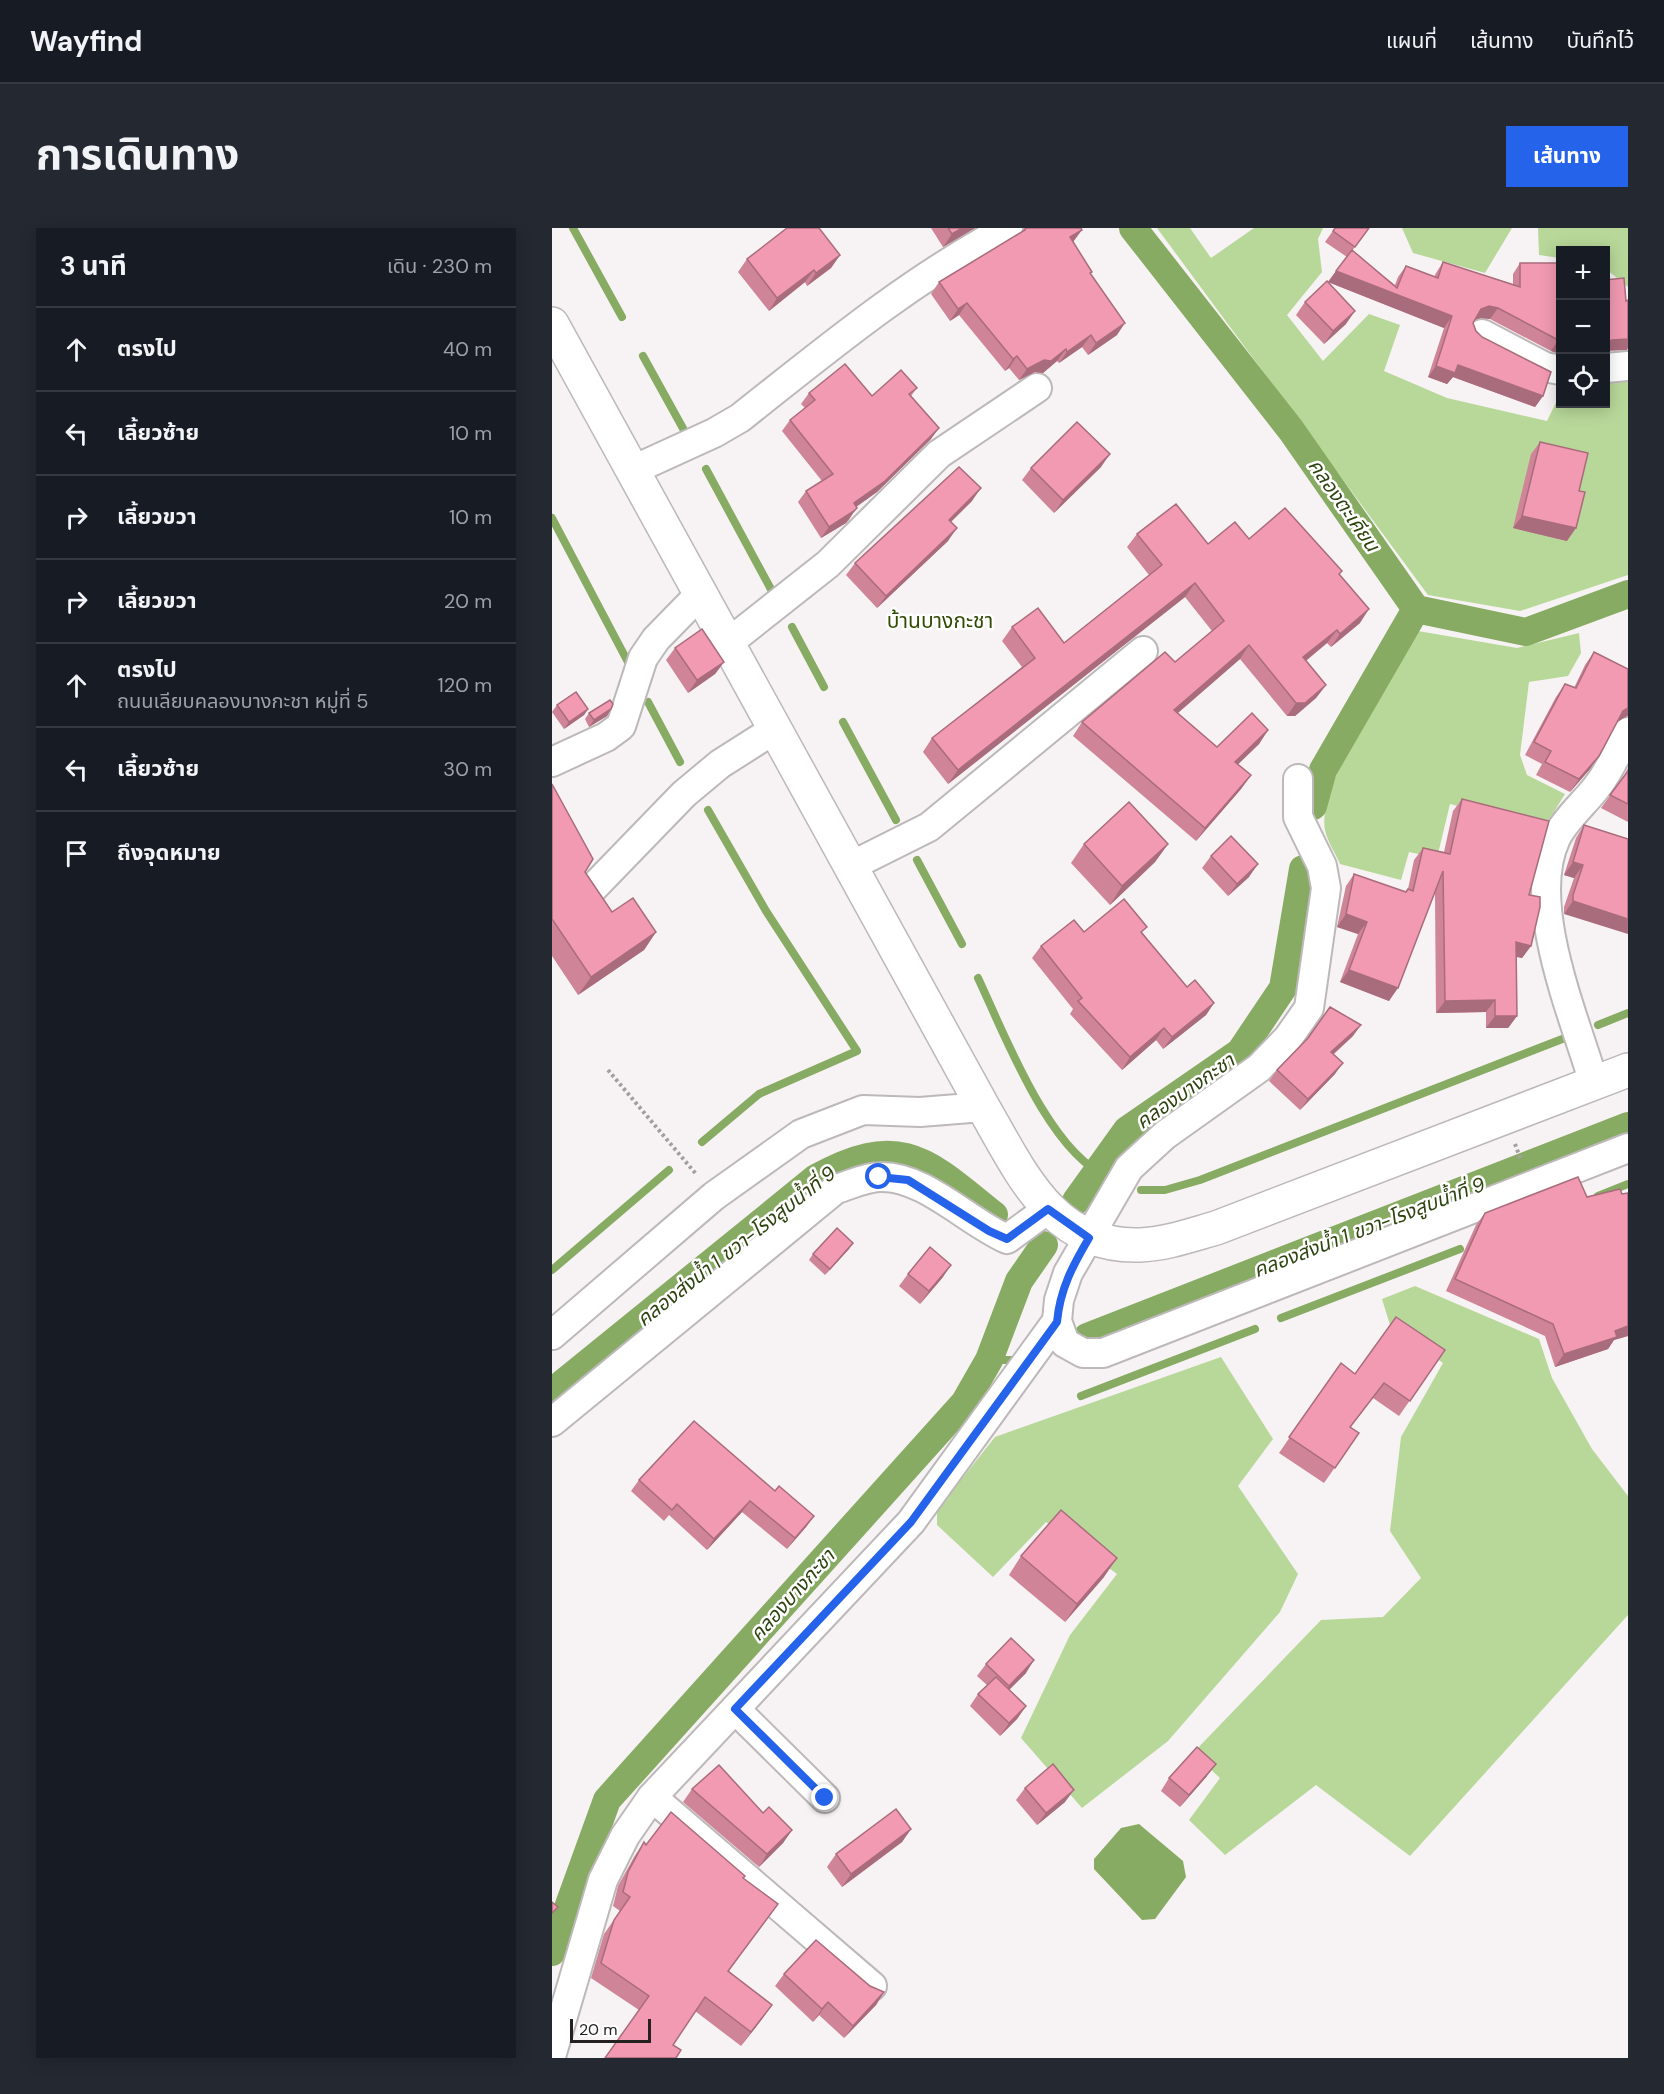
<!DOCTYPE html>
<html lang="th">
<head>
<meta charset="utf-8">
<style>
	:root { --surface:#171b24; --page:#242831; --text:#f1f3f6; --muted:#9ea1a6; --line:#363941; --accent:#2563eb }
	body { margin:0; font-family:"DM Sans","Noto Sans Thai",sans-serif; background:var(--page); color:var(--text) }
	.controls { position:absolute; right:18px; top:18px; display:grid; overflow:hidden; border-radius:0px; box-shadow:0 3px 15px #0003 }
	.controls button { width:54px; height:54px; display:grid; place-items:center; padding:0; border:0; border-bottom:2px solid var(--line); background:var(--surface); color:var(--text); font:30px sans-serif }
	.scale { position:absolute; left:18px; bottom:15px; width:81px; box-sizing:border-box; padding-left:6px; border:3px solid #232121; border-top:0; font-size:16px; line-height:21px; white-space:nowrap; color:#232121; -webkit-text-stroke:4px #fff; paint-order:stroke }
	.stop { position:absolute; width:18px; height:18px; margin:-14px; border:4px solid #2563eb; border-radius:50%; background:#fff }
	.stop.end { background:#2563eb; border-color:#fff; box-shadow:0 2px 6px #0008 }
	.list { margin:0; padding:0; list-style:none }
	h2 { display:flex; justify-content:space-between; align-items:center; height:78px; margin:0; padding:0 24px; font-size:26px }
	h2 small { font-size:20px; font-weight:400; color:var(--muted) }
	.list li { display:grid; grid-template-columns:39px 1fr auto; gap:18px; align-items:center; box-sizing:border-box; height:84px; padding:0 24px; border-top:2px solid var(--line) }
	.list b { display:block; font-size:22px; white-space:nowrap }
	.list p { margin:0; font-size:20px; white-space:nowrap; color:var(--muted) }
	.list em { font-size:20px; font-style:normal; color:var(--muted) }
	.icon { flex:none; width:33px; height:33px; fill:none; stroke:currentColor; stroke-width:2; stroke-linecap:round; stroke-linejoin:round }
	.map { position:relative; flex:none; width:1076px; height:1830px; overflow:hidden; border-radius:0px }
	header { display:flex; align-items:center; gap:36px; box-sizing:border-box; height:84px; padding:0 30px; background:var(--surface); border-bottom:2px solid var(--line) }
	header strong { font-size:28px }
	nav { display:flex; gap:33px; margin-inline-start:auto; font-size:21px }
	.intro { display:flex; align-items:center; justify-content:space-between; box-sizing:border-box; height:144px; padding:0 36px }
	h1 { margin:0; font-size:42px }
	.button { padding:15px 27px; border-radius:0px; background:var(--accent); color:#fff; font-size:21px; font-weight:700 }
	main { display:flex; gap:36px; padding:0 36px }
	aside { flex:1; background:var(--surface); border-radius:0px; box-shadow:0 3px 15px #0003 }
	.map>svg:first-child { display:block }
	.green { fill:#b8d899 }
	.water { fill:#87ab62 }
	.lines { fill:none; stroke-linecap:round; stroke-linejoin:round }
	.stream { stroke:#87ab62; stroke-width:8 }
	.canal { stroke:#87ab62; stroke-width:28 }
	.minor-casing { stroke:#bdb8b9; stroke-width:32 }
	.major-casing { stroke:#bdb8b9; stroke-width:36 }
	.path { stroke:#a39fa0; stroke-width:4; stroke-dasharray:3 3; stroke-linecap:butt }
	.minor { stroke:#fff; stroke-width:28 }
	.major { stroke:#fff; stroke-width:33 }
	.wall { fill:#cf8498 }
	.shaded-wall { fill:#a96c7c }
	.building { fill:#f19ab1; stroke:#a96c7c; stroke-width:1.5 }
	.route { stroke:#2563eb; stroke-width:8 }
	.labels { text-anchor:middle; dominant-baseline:central; stroke-width:5; stroke-linejoin:round; paint-order:stroke }
	.water-label { font-size:20px; font-style:italic; fill:#2d440f; stroke:#fff }
	.quarter-label { font-size:21px; fill:#314d04; stroke:#fff }
</style>
</head>
<body>
<header>
<strong>Wayfind</strong>
<nav><a>แผนที่</a><a>เส้นทาง</a><a>บันทึกไว้</a></nav>
</header>
<div class="intro"><h1>การเดินทาง</h1><a class="button">เส้นทาง</a></div>
<main>
<aside>
<h2>3 นาที<small>เดิน · 230 m</small></h2>
<ul class="list">
<li><svg class="icon" aria-label="ahead" viewBox="0 0 24 24"><path d="M12 20V5M6 11l6-6 6 6"/></svg><div><b>ตรงไป</b></div><em>40 m</em></li>
<li><svg class="icon" aria-label="left" viewBox="0 0 24 24"><path d="M17 20v-9H6M10 6l-5 5 5 5"/></svg><div><b>เลี้ยวซ้าย</b></div><em>10 m</em></li>
<li><svg class="icon" aria-label="right" viewBox="0 0 24 24"><path d="M7 20v-9h11M14 6l5 5-5 5"/></svg><div><b>เลี้ยวขวา</b></div><em>10 m</em></li>
<li><svg class="icon" aria-label="right" viewBox="0 0 24 24"><path d="M7 20v-9h11M14 6l5 5-5 5"/></svg><div><b>เลี้ยวขวา</b></div><em>20 m</em></li>
<li><svg class="icon" aria-label="ahead" viewBox="0 0 24 24"><path d="M12 20V5M6 11l6-6 6 6"/></svg><div><b>ตรงไป</b><p>ถนนเลียบคลองบางกะชา หมู่ที่ 5</p></div><em>120 m</em></li>
<li><svg class="icon" aria-label="left" viewBox="0 0 24 24"><path d="M17 20v-9H6M10 6l-5 5 5 5"/></svg><div><b>เลี้ยวซ้าย</b></div><em>30 m</em></li>
<li><svg class="icon" aria-label="arrive" viewBox="0 0 24 24"><path d="M6 21V4h12l-3 4 3 4H6"/></svg><div><b>ถึงจุดหมาย</b></div></li>
</ul>
</aside>
<div class="map">
<svg width="1076" height="1830" viewBox="0 0 1076 1830">
	<rect width="100%" height="100%" fill="#f7f2f3"/>
	<g class="green">
		<polygon points="605,0 638,0 659,30 702,0 771,0 766,11 770,44 735,87 771,133 817,86 848,97 832,143 895,170 995,193 1008,166 1008,176 1054,176 1054,153 1076,150 1076,347 968,383 876,367"/>
		<polygon points="850,0 960,0 933,45 861,25"/>
		<polygon points="986,0 1076,0 1076,59 1054,41 1054,22 1008,22 1008,30 987,27"/>
		<path d="M 866,403 L 965,420 L 1027,405 L 1029,425 L 1016,448 L 977,454 L 968,527 L 975,547 L 1013,566 L 992,600 L 898,576 L 885,630 L 857,624 L 849,652 L 788,636 C 784,626 775,613 773,602 C 764,556 841,445 866,403 Z"/>
		<polygon points="863,1058 987,1111 1000,1150 1040,1221 1076,1268 1076,1387 858,1628 764,1557 673,1627 637,1592 668,1550 641,1525 769,1392 831,1389 869,1350 838,1303 849,1209 891,1135 838,1097 830,1071"/>
		<polygon points="669,1129 721,1211 686,1258 746,1346 728,1384 616,1513 530,1580 469,1510 518,1407 565,1346 494,1294 441,1349 385,1297 385,1282 443,1209"/>
	</g>
	<polygon class="water" points="587,1596 631,1633 634,1649 603,1691 590,1692 542,1641 542,1631 569,1600"/>
	<g class="lines">
		<g class="stream">
			<polyline points="21,0 70,89"/>
			<polyline points="91,128 133,204"/>
			<polyline points="154,241 221,365"/>
			<polyline points="0,290 77,436"/>
			<polyline points="240,399 272,459"/>
			<polyline points="96,474 128,534"/>
			<polyline points="291,494 344,592"/>
			<polyline points="365,632 410,716"/>
			<path d="M 426,750 C 452,805 498,927 557,949"/>
			<polyline points="1046,797 1076,785"/>
			<polyline points="150,914 207,866 305,823 214,683 156,582"/>
			<polyline points="589,962 613,962 648,952 1018,808"/>
			<polyline points="1046,968 1076,956"/>
			<polyline points="0,1042 117,942"/>
			<polyline points="729,1090 908,1021"/>
			<polyline points="437,1132 467,1132"/>
			<polyline points="529,1168 703,1101"/>
		</g>
		<g class="canal">
			<polyline points="581,0 739,202 864,381 974,404 1076,366"/>
			<polyline points="761,578 771,542 864,381"/>
			<polyline points="524,973 575,902 688,824 731,760 751,641"/>
			<polyline points="535,1109 1076,898"/>
			<path d="M 0,1164 L 264,950 C 349,903 375,933 442,987"/>
			<polyline points="0,1724 55,1572 413,1174 437,1132 467,1053 492,1017"/>
		</g>
		<g class="minor-casing">
			<g id="minor">
				<polyline points="930,106 993,139 1008,142"/>
				<polyline points="1054,140 1076,138"/>
				<path d="M 81,242 L 162,205 L 188,190 C 274,122 358,52 456,0"/>
				<polyline points="176,415 276,336 387,226 485,160"/>
				<polyline points="0,534 54,509 69,498 91,430 104,411 149,365"/>
				<polyline points="746,551 746,589 770,638 774,660 757,780 736,810 707,840 613,907 577,940 516,1045 507,1072 505,1093 513,1115 531,1125 551,1125 1076,920"/>
				<polyline points="299,638 377,599 591,423"/>
				<polyline points="39,662 132,566 168,536 223,501"/>
				<path d="M 1042,855 C 1022,788 973,675 1004,610 C 1014,590 1034,574 1047,556 C 1059,540 1067,521 1076,504"/>
				<polyline points="0,1107 162,968 249,906 311,882 368,884 431,879"/>
				<path d="M 0,1194 L 284,961 C 298,957 314,949 328,949 C 371,947 416,994 455,1011 L 496,981"/>
				<polyline points="183,1481 273,1570"/>
				<polyline points="100,1569 320,1758"/>
				<polyline points="0,1825 51,1652 73,1608 100,1569 359,1294 505,1093"/>
			</g>
		</g>
		<g class="major-casing">
			<path id="major" d="M 0,96 L 431,879 C 469,944 500,1020 588,1017 C 614,1016 639,1007 664,1000 L 1076,842"/>
		</g>
		<g class="path">
			<polyline points="56,842 144,946"/>
			<polyline points="963,916 969,932"/>
		</g>
		<use href="#minor" class="minor"/>
		<use href="#major" class="major"/>
	</g>
	<g class="wall">
		<polygon points="379,0 423,0 391,19"/>
		<polygon points="472,0 529,0 521,14 538,46 565,107 536,127 530,119 507,135 505,133 491,145 483,144 467,152 457,140 453,143 407,87 398,93 379,66 387,54 471,3"/>
		<polygon points="783,0 817,0 800,23 843,57 846,49 854,38 882,49 884,45 891,34 961,56 961,46 968,35 1008,35 1008,126 999,123 938,91 929,90 923,92 921,95 924,103 991,168 983,179 901,149 895,156 876,149 892,100 776,54 794,96 772,116 744,87 753,74 776,54 795,29 773,14"/>
		<polygon points="288,27 279,40 255,58 253,54 217,83 186,44 195,31"/>
		<polygon points="365,160 359,168 379,211 325,264 304,279 297,292 294,295 269,310 246,274 254,263 270,253 230,203 238,192 253,180 249,176 257,165 320,168"/>
		<polygon points="988,214 1027,263 1015,313 961,300 979,226"/>
		<polygon points="549,239 502,285 470,252 479,240"/>
		<polygon points="420,273 399,293 396,313 325,380 294,347 303,335"/>
		<polygon points="585,306 656,316 697,311 788,346 808,395 779,419 775,415 754,433 774,457 764,470 743,488 735,488 688,431 626,485 665,519 716,502 707,516 686,536 699,547 689,561 644,613 521,508 530,494 623,434 660,403 633,369 396,556 371,524 380,510 470,439 450,413 460,399 512,415 597,347 575,319"/>
		<polygon points="123,420 172,434 163,446 136,465 114,432"/>
		<polygon points="1042,424 1076,441 1076,488 1075,488 1065,494 1038,541 1018,564 984,547 990,536 973,527 1004,469 1013,456 1022,460 1033,437"/>
		<polygon points="5,477 36,481 32,487 12,501 0,484"/>
		<polygon points="59,481 55,488 37,499 33,491 37,485"/>
		<polygon points="1076,540 1076,594 1049,580 1071,550"/>
		<polygon points="0,556 33,644 60,684 104,704 92,722 26,767 0,728"/>
		<polygon points="910,571 977,667 979,718 970,730 964,729 965,788 956,800 934,800 934,784 884,785 883,665 837,773 788,754 806,706 785,699 794,658 802,646 853,664 856,661 862,632 871,620 892,624 901,583"/>
		<polygon points="1032,597 1076,611 1012,686 1012,679 1022,650 1012,647 1024,610"/>
		<polygon points="532,616 616,616 603,634 558,677 519,635"/>
		<polygon points="659,628 697,649 676,668 650,640"/>
		<polygon points="532,704 591,706 635,759 662,775 654,787 611,821 604,812 570,842 518,786 521,781 480,730 489,718"/>
		<polygon points="801,808 782,826 783,846 748,882 717,853 725,842"/>
		<polygon points="1076,965 1076,1108 1062,1112 1056,1121 1003,1139 993,1108 894,1063 924,997 933,985 1035,969 1070,966"/>
		<polygon points="297,1021 273,1047 257,1032 261,1026"/>
		<polygon points="356,1046 391,1049 368,1076 347,1058"/>
		<polygon points="893,1122 847,1188 821,1170 798,1200 807,1205 772,1255 727,1225 789,1135 803,1146"/>
		<polygon points="87,1252 223,1263 262,1288 254,1299 235,1321 190,1284 155,1322 117,1287 112,1293 79,1263"/>
		<polygon points="469,1328 552,1349 513,1394 457,1347"/>
		<polygon points="434,1436 474,1445 457,1462 474,1478 465,1491 448,1508 418,1478 426,1466 435,1457 425,1448"/>
		<polygon points="655,1548 628,1579 609,1563 617,1550"/>
		<polygon points="473,1560 513,1574 485,1597 464,1572"/>
		<polygon points="140,1561 211,1585 240,1602 231,1615 207,1639 131,1574"/>
		<polygon points="359,1601 350,1614 290,1659 275,1639 284,1626"/>
		<polygon points="92,1614 94,1617 193,1648 191,1651 226,1676 177,1743 210,1791 189,1818 143,1783 121,1817 124,1830 87,1782 39,1750 52,1706 68,1683 61,1678 66,1658 82,1629"/>
		<polygon points="232,1746 318,1758 332,1764 324,1777 292,1810 267,1787 261,1794 223,1758"/>
	</g>
	<g class="shaded-wall">
		<polygon points="410,0 423,0 391,19 400,6"/>
		<polygon points="530,2 521,14 518,9"/>
		<polygon points="288,27 279,40 255,58 264,45"/>
		<polygon points="262,42 253,54 217,83 225,70"/>
		<polygon points="784,43 900,88 892,100 776,54"/>
		<polygon points="415,75 407,87 398,93 406,81"/>
		<polygon points="937,78 946,80 938,91 929,90 921,92 929,81"/>
		<polygon points="803,83 794,96 772,116 781,103"/>
		<polygon points="573,95 565,107 536,127 544,115"/>
		<polygon points="539,107 530,119 507,135 515,124"/>
		<polygon points="1076,111 1076,120 1075,122 1053,123 1053,115 1060,112"/>
		<polygon points="1006,112 1008,113 1008,126 999,123"/>
		<polygon points="514,121 505,133 491,145 483,144 467,152 475,141"/>
		<polygon points="465,128 457,140 453,143 461,131"/>
		<polygon points="906,137 991,168 983,179 901,149 895,156 876,149 884,138"/>
		<polygon points="387,200 379,211 325,264 294,286 302,275"/>
		<polygon points="558,226 549,239 502,285 511,272"/>
		<polygon points="429,260 420,273 389,304 397,292"/>
		<polygon points="305,280 294,295 269,310 277,299"/>
		<polygon points="970,288 1024,300 1015,313 961,300"/>
		<polygon points="405,300 396,313 325,380 334,368"/>
		<polygon points="643,355 633,369 396,556 406,542"/>
		<polygon points="817,381 808,395 779,419 788,406"/>
		<polygon points="785,402 775,415 741,443 751,429"/>
		<polygon points="697,417 688,431 613,496 622,482"/>
		<polygon points="172,434 163,446 136,465 145,452"/>
		<polygon points="774,457 764,470 743,488 735,488 744,475"/>
		<polygon points="1076,480 1076,488 1075,488 1062,496 1071,483"/>
		<polygon points="36,481 32,487 12,501 17,494"/>
		<polygon points="59,481 55,488 37,499 42,492"/>
		<polygon points="716,502 707,516 674,548 683,534"/>
		<polygon points="1047,528 1038,541 1018,564 1027,551"/>
		<polygon points="699,547 689,561 644,613 653,600"/>
		<polygon points="616,616 603,634 558,677 570,658"/>
		<polygon points="1021,634 1031,637 1022,650 1012,647"/>
		<polygon points="706,636 697,649 676,668 685,656"/>
		<polygon points="1021,673 1076,691 1076,706 1012,686"/>
		<polygon points="794,686 815,694 806,706 785,699"/>
		<polygon points="104,704 92,722 26,767 39,749"/>
		<polygon points="964,714 979,718 970,730 955,726"/>
		<polygon points="797,742 846,760 837,773 788,754"/>
		<polygon points="943,772 934,784 884,785 893,773"/>
		<polygon points="662,775 654,787 611,821 620,809"/>
		<polygon points="943,788 965,788 956,800 934,800"/>
		<polygon points="809,797 801,808 771,835 779,824"/>
		<polygon points="612,800 604,812 570,842 578,829"/>
		<polygon points="791,835 783,846 748,882 756,871"/>
		<polygon points="301,1015 297,1021 273,1047 278,1041"/>
		<polygon points="399,1037 391,1049 368,1076 377,1063"/>
		<polygon points="1076,1098 1076,1108 1062,1112 1056,1121 1003,1139 1012,1126 1063,1103"/>
		<polygon points="198,1273 190,1284 155,1322 162,1311"/>
		<polygon points="262,1288 254,1299 235,1321 243,1310"/>
		<polygon points="565,1330 552,1349 513,1394 525,1376"/>
		<polygon points="482,1432 474,1445 448,1471 457,1458"/>
		<polygon points="474,1478 465,1491 448,1508 457,1495"/>
		<polygon points="664,1536 655,1548 628,1579 637,1567"/>
		<polygon points="522,1562 513,1574 485,1597 494,1585"/>
		<polygon points="359,1601 350,1614 290,1659 299,1646"/>
		<polygon points="240,1602 231,1615 207,1639 215,1626"/>
		<polygon points="332,1764 324,1777 292,1810 301,1798"/>
		<polygon points="276,1774 267,1787 261,1794 270,1781"/>
		<polygon points="220,1777 210,1791 189,1818 199,1804"/>
	</g>
	<g class="building">
		<polygon points="235,0 267,0 288,27 264,45 262,42 225,70 195,31"/>
		<polygon points="396,0 410,0 400,6"/>
		<polygon points="474,0 529,0 530,2 518,9 540,44 538,45 573,95 544,115 539,107 515,124 514,121 499,133 492,132 475,141 465,128 461,131 415,75 406,81 387,54 473,2"/>
		<polygon points="783,0 817,0 803,19 781,3"/>
		<polygon points="800,22 845,60 854,38 886,50 891,34 968,59 968,35 1008,35 1008,113 946,80 937,78 929,81 921,95 924,103 930,109 999,144 991,168 906,137 903,145 884,138 900,88 784,43"/>
		<polygon points="1072,50 1074,73 1076,72 1076,111 1060,112 1053,115 1053,52"/>
		<polygon points="775,53 803,83 781,103 753,74"/>
		<polygon points="293,136 320,168 349,142 365,160 357,166 387,200 333,253 302,275 305,280 302,283 277,299 254,263 281,246 238,192 263,172 257,165"/>
		<polygon points="525,194 558,226 511,272 479,240"/>
		<polygon points="988,214 1036,225 1027,263 1033,264 1024,300 970,288"/>
		<polygon points="407,239 429,260 397,292 405,300 334,368 303,335"/>
		<polygon points="624,276 656,316 683,294 697,311 733,280 790,343 787,346 817,381 788,406 785,402 751,429 774,457 753,475 744,475 697,417 622,482 665,519 700,485 716,502 683,534 699,547 653,600 530,494 613,424 623,434 672,393 643,355 406,542 380,510 483,430 460,399 486,380 512,415 610,337 585,306"/>
		<polygon points="150,401 172,434 145,452 123,420"/>
		<polygon points="1042,424 1076,441 1076,480 1071,483 1047,528 1027,551 993,534 999,523 982,514 1013,456 1024,460"/>
		<polygon points="24,464 36,481 17,494 5,477"/>
		<polygon points="58,472 61,476 59,481 42,492 37,485"/>
		<polygon points="1076,543 1076,576 1058,567"/>
		<polygon points="0,556 41,631 33,644 60,684 81,670 104,704 39,749 0,691"/>
		<polygon points="910,571 997,593 977,667 988,669 988,679 979,718 964,714 965,788 943,788 943,772 893,773 891,643 846,760 797,742 815,694 794,686 802,646 854,664 856,661 861,663 871,620 898,626"/>
		<polygon points="577,574 616,616 570,658 532,616"/>
		<polygon points="1032,597 1076,611 1076,691 1021,673 1021,667 1031,637 1021,634"/>
		<polygon points="679,608 706,636 685,656 659,628"/>
		<polygon points="572,671 595,699 589,704 635,759 643,752 662,775 620,809 612,800 578,829 526,773 530,770 489,718 522,692 532,704"/>
		<polygon points="778,779 809,797 779,824 791,835 756,871 725,842 756,810"/>
		<polygon points="1026,949 1035,969 1068,961 1070,966 1076,965 1076,1098 1063,1103 1065,1109 1012,1126 1001,1096 903,1051 933,985"/>
		<polygon points="285,1000 301,1015 278,1041 261,1026"/>
		<polygon points="378,1019 399,1037 377,1063 356,1046"/>
		<polygon points="844,1089 893,1122 858,1173 832,1155 798,1199 807,1205 783,1240 737,1209 789,1135 803,1146"/>
		<polygon points="142,1193 223,1263 227,1258 262,1288 243,1310 198,1273 162,1311 125,1276 120,1282 87,1252"/>
		<polygon points="509,1282 565,1330 525,1376 469,1328"/>
		<polygon points="459,1410 482,1432 457,1458 434,1436"/>
		<polygon points="444,1449 474,1478 457,1495 426,1466"/>
		<polygon points="645,1519 664,1536 637,1567 617,1550"/>
		<polygon points="501,1536 522,1562 494,1585 473,1560"/>
		<polygon points="167,1537 211,1585 217,1579 240,1602 215,1626 140,1561"/>
		<polygon points="344,1581 359,1601 299,1646 284,1626"/>
		<polygon points="119,1584 193,1648 191,1650 226,1676 176,1743 220,1777 199,1804 153,1769 121,1817 129,1822 124,1830 53,1830 97,1768 49,1735 62,1692 78,1669 71,1664 76,1644 92,1614 94,1617"/>
		<polygon points="0,1674 6,1679 0,1685"/>
		<polygon points="264,1712 318,1758 332,1764 301,1798 276,1774 270,1781 232,1746"/>
	</g>
	<g class="lines">
		<path class="route" d="M 273,1570 L 183,1481 L 359,1294 L 505,1094 C 508,1061 521,1037 537,1010 L 496,981 L 455,1011 L 437,1003 L 356,952 L 327,949"/>
	</g>
	<g class="labels">
		<g class="water-label">
			<text transform="translate(792 277) rotate(55)">คลองตะเคียน</text>
			<text transform="translate(633 863) rotate(-35)">คลองบางกะชา</text>
			<text transform="translate(817 999) rotate(-21)">คลองส่งน้ำ 1 ขวา-โรงสูบน้ำที่ 9</text>
			<text transform="translate(184 1018) rotate(-38)">คลองส่งน้ำ 1 ขวา-โรงสูบน้ำที่ 9</text>
			<text transform="translate(240 1367) rotate(-48)">คลองบางกะชา</text>
		</g>
		<g class="quarter-label">
			<text x="388" y="393">บ้านบางกะชา</text>
		</g>
	</g>
</svg>
<div class="controls">
<button>+</button>
<button>−</button>
<button><svg class="icon" aria-label="locate" viewBox="0 0 24 24"><circle cx="12" cy="12" r="6"/><path d="M12 2v4M12 18v4M2 12h4M18 12h4"/></svg></button>
</div>
<div class="scale">20 m</div>
<div class="stop" style="left:327px;top:949px"></div>
<div class="stop end" style="left:273px;top:1570px"></div>
</div>
</main>
</body>
</html>
